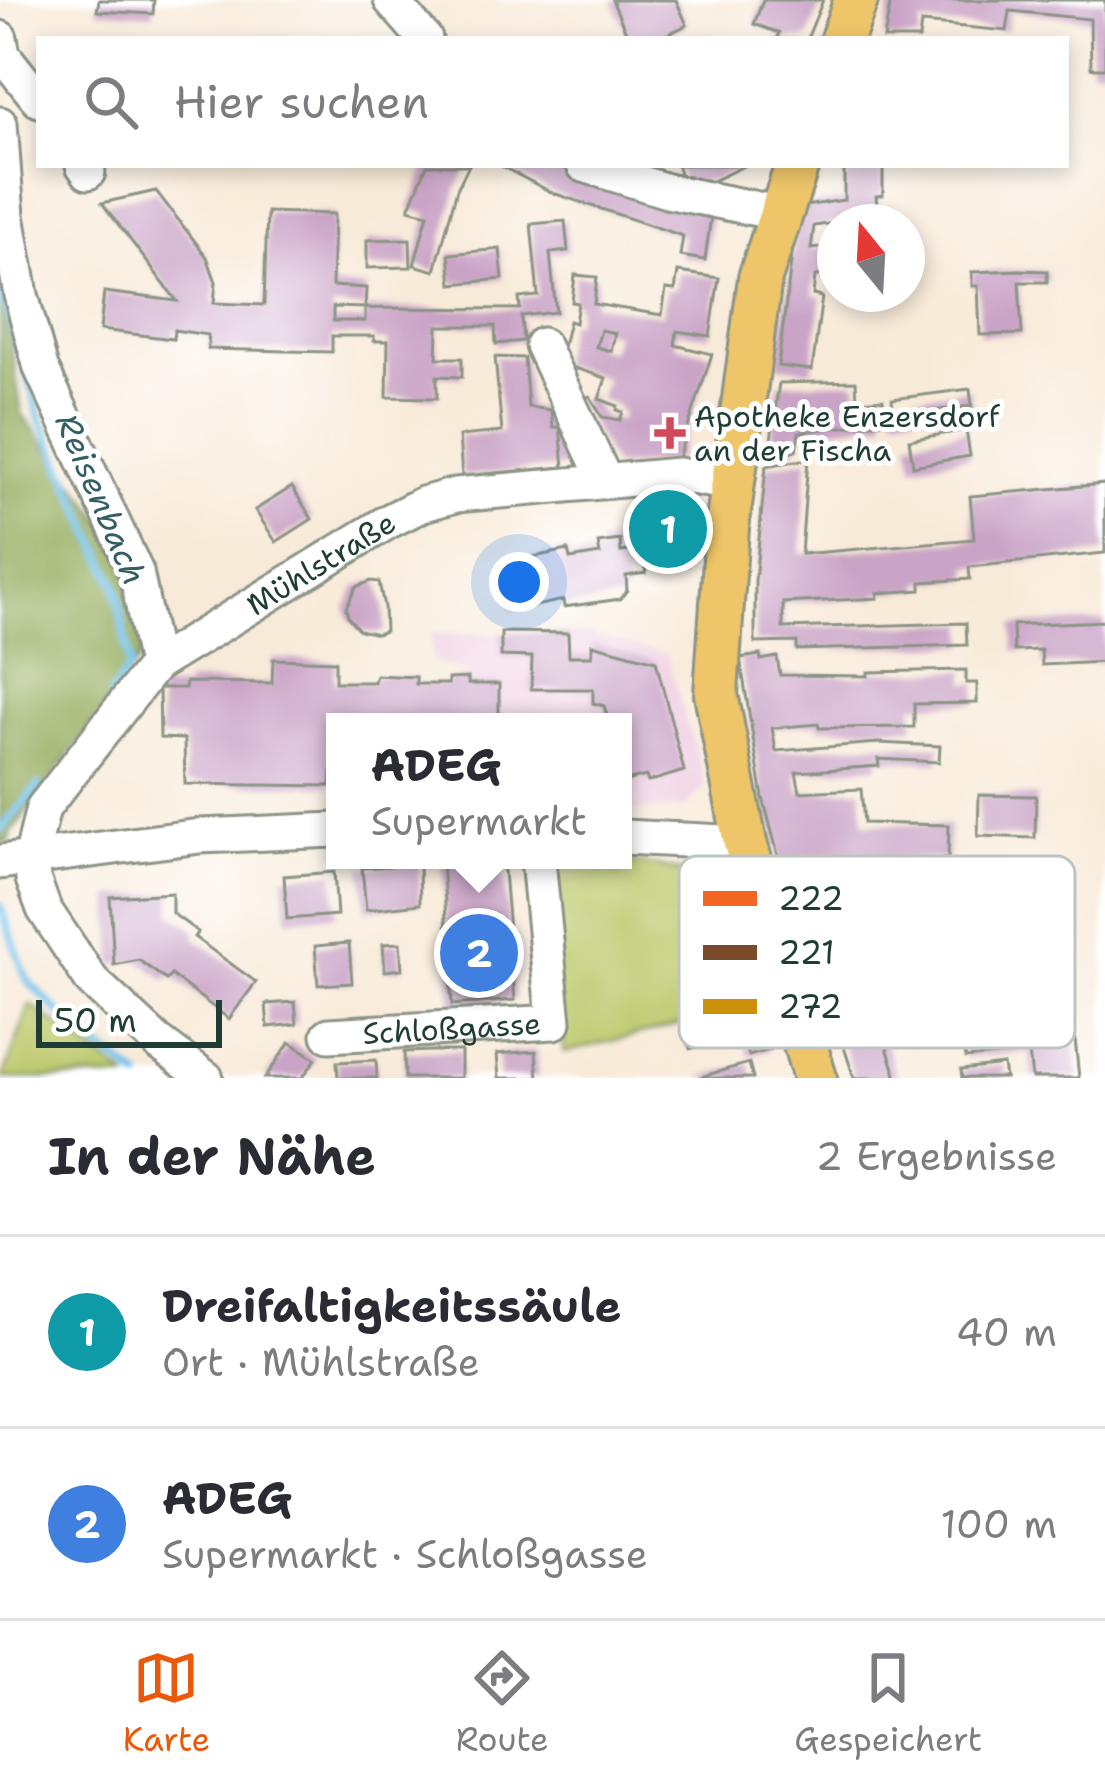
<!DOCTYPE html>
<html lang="de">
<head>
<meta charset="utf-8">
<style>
	:root { --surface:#fff; --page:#f7f7f7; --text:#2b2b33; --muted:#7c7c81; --line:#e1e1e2; --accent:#ea580c }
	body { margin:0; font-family:"Shantell Sans",sans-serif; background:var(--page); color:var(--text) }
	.compass { position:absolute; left:817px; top:204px; width:108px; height:108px; border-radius:50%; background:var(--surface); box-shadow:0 6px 18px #0003; rotate:342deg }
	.scale { position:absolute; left:36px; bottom:30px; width:186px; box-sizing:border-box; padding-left:12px; border:6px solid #1f3d34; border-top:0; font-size:33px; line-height:42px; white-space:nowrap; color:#1f3d34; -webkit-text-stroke:9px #fff; paint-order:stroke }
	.you { position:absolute; left:519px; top:582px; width:42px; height:42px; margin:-30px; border:9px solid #fff; border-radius:50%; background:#1a73e8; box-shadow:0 0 0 18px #1a73e833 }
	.badge { display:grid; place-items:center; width:78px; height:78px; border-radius:50%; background:var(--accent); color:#fff; font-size:39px; font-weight:700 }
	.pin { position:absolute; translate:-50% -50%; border:6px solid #fff; box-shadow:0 3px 12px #0006 }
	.popup { position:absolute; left:326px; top:713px; width:306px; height:156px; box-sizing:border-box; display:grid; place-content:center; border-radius:0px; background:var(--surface); filter:drop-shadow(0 3px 9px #0005); font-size:39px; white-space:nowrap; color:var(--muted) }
	.popup b { font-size:45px; color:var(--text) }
	.popup::after { content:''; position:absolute; left:50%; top:100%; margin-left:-24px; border:24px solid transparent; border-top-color:var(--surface) }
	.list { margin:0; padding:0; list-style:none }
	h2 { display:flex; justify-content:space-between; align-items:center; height:156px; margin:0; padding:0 48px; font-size:51px }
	h2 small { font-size:39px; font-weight:400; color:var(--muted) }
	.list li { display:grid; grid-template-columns:78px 1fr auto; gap:36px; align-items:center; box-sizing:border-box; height:192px; padding:0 48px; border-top:3px solid var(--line) }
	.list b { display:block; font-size:45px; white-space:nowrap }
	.list p { margin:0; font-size:39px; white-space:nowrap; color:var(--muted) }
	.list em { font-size:39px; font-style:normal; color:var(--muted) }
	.icon { flex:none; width:66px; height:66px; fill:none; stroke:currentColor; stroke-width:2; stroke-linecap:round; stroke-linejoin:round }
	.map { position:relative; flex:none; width:1105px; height:1078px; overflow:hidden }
	.search { position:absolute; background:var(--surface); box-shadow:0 6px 18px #0003; left:36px; right:36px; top:36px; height:132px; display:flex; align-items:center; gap:30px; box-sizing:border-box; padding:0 42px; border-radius:0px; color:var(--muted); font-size:45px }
	.sheet { height:540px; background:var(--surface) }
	nav { display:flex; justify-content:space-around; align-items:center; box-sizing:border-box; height:168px; border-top:3px solid var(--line); background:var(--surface); font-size:33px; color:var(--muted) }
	nav a { display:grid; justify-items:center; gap:6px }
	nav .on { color:var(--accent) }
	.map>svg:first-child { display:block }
	.built { fill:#f1d0e3 }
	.green { fill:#bbc768; stroke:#6d824e; stroke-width:3 }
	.forest { fill:#94ac5c; stroke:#5a7448; stroke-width:3 }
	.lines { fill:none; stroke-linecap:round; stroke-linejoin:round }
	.stream { stroke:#6fc2eb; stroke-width:8 }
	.building { fill:#caa4c7; fill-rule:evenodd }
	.minor-casing { stroke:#8c9486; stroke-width:39 }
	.major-casing { stroke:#8c9486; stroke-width:48 }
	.minor { stroke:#fff; stroke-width:33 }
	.major { stroke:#eec569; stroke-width:42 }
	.poi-dot { fill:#d1495b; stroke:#fff; stroke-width:4.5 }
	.labels { text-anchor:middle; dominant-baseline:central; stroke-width:10; stroke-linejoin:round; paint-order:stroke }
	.poi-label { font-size:30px; fill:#1f3d34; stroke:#fff; text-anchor:start }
	.street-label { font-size:30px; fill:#1f3d34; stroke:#fff }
	.water-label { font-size:33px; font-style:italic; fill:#335e62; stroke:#fff }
	.key { fill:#fff; stroke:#bcc5c2; stroke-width:3 }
	.key-label { font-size:33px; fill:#1f3d34 }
</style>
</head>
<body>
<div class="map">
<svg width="1105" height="1078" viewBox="0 0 1105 1078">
	<rect width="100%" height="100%" fill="#fff"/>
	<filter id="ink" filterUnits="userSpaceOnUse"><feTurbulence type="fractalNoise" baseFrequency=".00833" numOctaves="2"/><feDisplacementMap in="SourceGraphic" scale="24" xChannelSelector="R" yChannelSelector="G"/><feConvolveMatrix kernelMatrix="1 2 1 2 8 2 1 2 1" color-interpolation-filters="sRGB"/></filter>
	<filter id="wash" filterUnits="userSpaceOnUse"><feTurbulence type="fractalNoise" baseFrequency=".004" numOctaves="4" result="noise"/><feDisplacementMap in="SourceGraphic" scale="48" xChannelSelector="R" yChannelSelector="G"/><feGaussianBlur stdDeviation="2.7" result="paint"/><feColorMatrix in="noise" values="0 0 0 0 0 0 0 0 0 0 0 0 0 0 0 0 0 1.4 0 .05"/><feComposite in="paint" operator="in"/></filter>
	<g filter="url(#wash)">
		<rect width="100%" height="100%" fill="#f8ead8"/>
		<polygon class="built" points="430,633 588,634 666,654 706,785 686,808 623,812 623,722 490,722 490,718 499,717 499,684 468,684 467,673 434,662"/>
		<g class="green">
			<path d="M 543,860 C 604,860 699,855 739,912 C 752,929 759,980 765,1003 L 564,1053 Z"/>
			<polygon points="30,1005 31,1005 128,1078 3,1078"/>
		</g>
		<polygon class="forest" points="0,275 22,414 117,539 145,652 9,835 9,843 0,844"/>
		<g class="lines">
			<g class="stream">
				<polyline points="0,289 21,355"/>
				<polyline points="27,375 40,418 116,585 130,666 111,695"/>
				<polyline points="0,830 39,786"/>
				<polyline points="0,905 27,980 80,1033 140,1078"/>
			</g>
		</g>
		<g id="blocks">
			<g class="building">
				<polygon points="99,0 154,0 153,14 97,11"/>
				<polygon points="612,0 676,0 687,25 657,39 629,39"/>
				<polygon points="763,0 823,0 807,39 777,39 779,33 754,24"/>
				<polygon points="891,0 1105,0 1105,68 1091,68 1090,19 1010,11 1007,31 921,23 919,39 884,39"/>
				<polygon points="427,165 469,165 457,189 435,271 414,265 428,214 409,209"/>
				<polygon points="499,165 556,165 711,216 705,260 680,256 683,236 553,193"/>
				<polygon points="677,165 746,165 710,182 706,180 685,188"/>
				<polygon points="844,165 883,165 883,195 876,196 878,217 814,226 811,249 835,246 835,274 815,276 813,295 822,297 812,370 778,366 798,207 844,200"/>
				<polygon points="156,191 207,257 216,282 214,303 264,305 267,212 334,214 332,286 366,288 365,308 333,307 333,321 365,321 365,308 520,309 519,298 538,296 531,224 565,221 568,251 550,253 556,312 521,316 523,341 496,344 495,326 438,326 437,358 462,358 462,377 437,376 437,398 387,397 388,341 374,341 374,336 332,336 332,352 285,351 208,349 208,335 174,330 173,339 100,330 104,292 177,301 102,203"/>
				<polygon points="410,239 411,267 367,268 367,240"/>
				<polygon points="500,249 503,279 452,284 449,254"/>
				<polygon points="1019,270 1047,271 1047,282 1019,282 1022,334 980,335 978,286 972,286 972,272"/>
				<path d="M 678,272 L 719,278 L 710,336 L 677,331 L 675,345 L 712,354 L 677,461 L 614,467 L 579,401 L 590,396 L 602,417 L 620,420 L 623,412 L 617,410 L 618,406 L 599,399 L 606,378 L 559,363 L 569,321 L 575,323 L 578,303 L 572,302 L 575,275 L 597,277 L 594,304 L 662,315 L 666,289 L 675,290 ZM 601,330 L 615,333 L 611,351 L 596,347 Z"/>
				<polygon points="495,357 524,358 528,407 551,410 553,427 560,427 564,467 462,476 459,436 502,432"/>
				<polygon points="856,381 857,401 883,399 885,422 799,432 796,451 769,454 779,383"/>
				<polygon points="970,389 972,406 894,416 892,399"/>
				<polygon points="966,430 970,456 913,466 909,440"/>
				<polygon points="808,459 801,554 974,539 970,496 1105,484 1105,553 969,567 970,579 921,582 921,590 877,593 878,598 783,603 783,628 966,623 967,645 797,650 797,642 755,643 755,581 766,466"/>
				<polygon points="292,487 312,519 276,542 255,510"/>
				<polygon points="620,540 621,552 643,549 646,573 626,576 627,590 620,599 564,607 563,600 512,611 503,563 568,550 570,559 600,554 598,543"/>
				<polygon points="371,581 379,582 384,607 385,631 377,634 359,630 348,617 346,608 356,587"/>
				<polygon points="1105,621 1105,662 1042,665 1041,650 1014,651 1013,625"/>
				<polygon points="501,632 568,633 569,656 592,656 592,644 656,661 684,771 648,782 646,776 626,781 623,764 630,761 623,739 623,722 609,722 604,706 593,703 593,689 531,689 532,657 501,656"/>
				<polygon points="760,655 761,660 777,657 780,675 868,676 868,672 966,670 966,683 977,683 977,703 914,704 914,727 819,728 818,724 772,728 776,751 878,743 940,746 939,762 878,759 879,766 796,772 800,792 861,789 864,823 949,825 948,859 864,859 790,865 779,859 763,798 740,658"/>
				<polygon points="273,659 335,661 335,682 374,682 376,675 416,677 416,684 448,684 448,679 468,678 468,684 499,684 499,718 490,718 490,722 335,722 331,786 185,784 184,739 160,738 159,688 185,688 186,682 272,683"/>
				<polygon points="979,795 1036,796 1035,838 978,836"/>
				<polygon points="442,860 503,860 515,1000 452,1005"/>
				<polygon points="419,864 420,904 366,910 362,868"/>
				<polygon points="334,872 337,915 287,919 284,876"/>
				<polygon points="912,887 914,909 847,919 849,927 807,939 797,904"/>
				<polygon points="172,893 172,913 198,932 194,937 256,982 229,1019 171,975 166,980 139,960 114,965 110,897"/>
				<polygon points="889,937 893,954 817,971 811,953"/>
				<polygon points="349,943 352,983 318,985 315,946"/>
				<polygon points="400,943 402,969 385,971 383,944"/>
				<polygon points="888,977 896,1002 834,1016 826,991"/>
				<polygon points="295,1002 297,1024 268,1027 266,1004"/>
				<polygon points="985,1006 988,1020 1061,1012 1063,1031 1074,1029 1079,1078 1032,1078 1029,1052 966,1058 956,1013"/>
				<polygon points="757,1007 770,1050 749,1056 742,1034 690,1049 684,1029"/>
				<polygon points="882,1032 897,1078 854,1078 843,1044"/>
				<polygon points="290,1042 316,1059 302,1078 265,1078"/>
				<polygon points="432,1051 461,1051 461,1078 405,1078 404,1052"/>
				<polygon points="536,1051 538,1078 499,1078 497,1054"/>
				<polygon points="376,1060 377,1078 338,1078 337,1062"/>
				<polygon points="749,1063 753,1078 700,1078 700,1077"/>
				<polygon points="1003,1065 1005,1078 962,1078 961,1070"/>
			</g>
		</g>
	</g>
	<g filter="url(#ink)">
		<use href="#blocks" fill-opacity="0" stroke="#8c9486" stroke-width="3"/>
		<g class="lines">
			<g class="minor-casing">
				<g id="minor">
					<polyline points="391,0 425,39"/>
					<polyline points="0,38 3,55 39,100"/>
					<polyline points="0,124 7,216 21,295 41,368 136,572 155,665"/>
					<polyline points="83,165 88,172"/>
					<polyline points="584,165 667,191 778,213"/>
					<polyline points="542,345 605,480"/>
					<polyline points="623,837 745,843"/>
					<polyline points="0,862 200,836 335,830"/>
					<path id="s1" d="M 329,1035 L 554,1022 L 538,860"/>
					<path id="s2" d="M 206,1078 L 158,1042 L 92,981 L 44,909 L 33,879 L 31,859 L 43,808 L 155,665 L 389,521 L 423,504 L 456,495 L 678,475 L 733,484"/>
				</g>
			</g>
			<g class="major-casing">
				<g id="major">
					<polyline points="842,39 856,0"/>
					<polyline points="797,165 760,278 727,528 716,694 745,843 815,1078"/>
				</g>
			</g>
			<use href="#minor" class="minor"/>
			<use href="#major" class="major"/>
		</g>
	</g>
	<path class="poi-dot" d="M664 415h12v12h12v12h-12v12h-12v-12h-12v-12h12z"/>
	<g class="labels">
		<g class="poi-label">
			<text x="694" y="416">Apotheke Enzersdorf<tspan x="694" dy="34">an der Fischa</tspan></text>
		</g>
		<g class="street-label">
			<text stroke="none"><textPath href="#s2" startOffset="717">Mühlstraße</textPath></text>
			<text stroke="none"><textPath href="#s1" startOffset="123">Schloßgasse</textPath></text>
		</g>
		<g class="water-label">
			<text transform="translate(101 499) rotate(67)">Reisenbach</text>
		</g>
	</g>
	<rect x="679" y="856" width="396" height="192" rx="18" class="key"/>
	<rect x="703" y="891" width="54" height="15" fill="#f26522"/>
	<rect x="703" y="945" width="54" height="15" fill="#7a4b2a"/>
	<rect x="703" y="999" width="54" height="15" fill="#cc910a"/>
	<g class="key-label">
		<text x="778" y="910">222</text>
		<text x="778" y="964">221</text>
		<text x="778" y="1018">272</text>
	</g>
</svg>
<svg class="compass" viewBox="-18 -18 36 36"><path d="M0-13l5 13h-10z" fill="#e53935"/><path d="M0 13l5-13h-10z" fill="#7c7c81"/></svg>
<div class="scale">50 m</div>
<div class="you"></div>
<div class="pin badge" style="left:668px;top:529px;background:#0f9aa8">1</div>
<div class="pin badge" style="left:479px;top:953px;background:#3f7fe0">2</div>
<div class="popup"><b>ADEG</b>Supermarkt</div>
<div class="search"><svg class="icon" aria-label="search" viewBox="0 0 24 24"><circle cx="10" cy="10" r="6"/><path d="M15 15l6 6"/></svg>Hier suchen</div>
</div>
<section class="sheet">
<h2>In der Nähe<small>2 Ergebnisse</small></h2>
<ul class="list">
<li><span class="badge" style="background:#0f9aa8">1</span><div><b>Dreifaltigkeitssäule</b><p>Ort · Mühlstraße</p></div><em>40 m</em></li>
<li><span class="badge" style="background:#3f7fe0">2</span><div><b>ADEG</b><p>Supermarkt · Schloßgasse</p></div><em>100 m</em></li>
</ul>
</section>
<nav>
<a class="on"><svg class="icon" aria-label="map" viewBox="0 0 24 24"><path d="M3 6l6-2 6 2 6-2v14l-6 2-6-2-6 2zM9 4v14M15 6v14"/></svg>Karte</a>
<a><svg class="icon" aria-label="directions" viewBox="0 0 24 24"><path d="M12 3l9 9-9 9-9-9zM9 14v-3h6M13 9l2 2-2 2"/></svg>Route</a>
<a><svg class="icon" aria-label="saved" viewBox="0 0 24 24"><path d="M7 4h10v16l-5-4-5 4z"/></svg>Gespeichert</a>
</nav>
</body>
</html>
